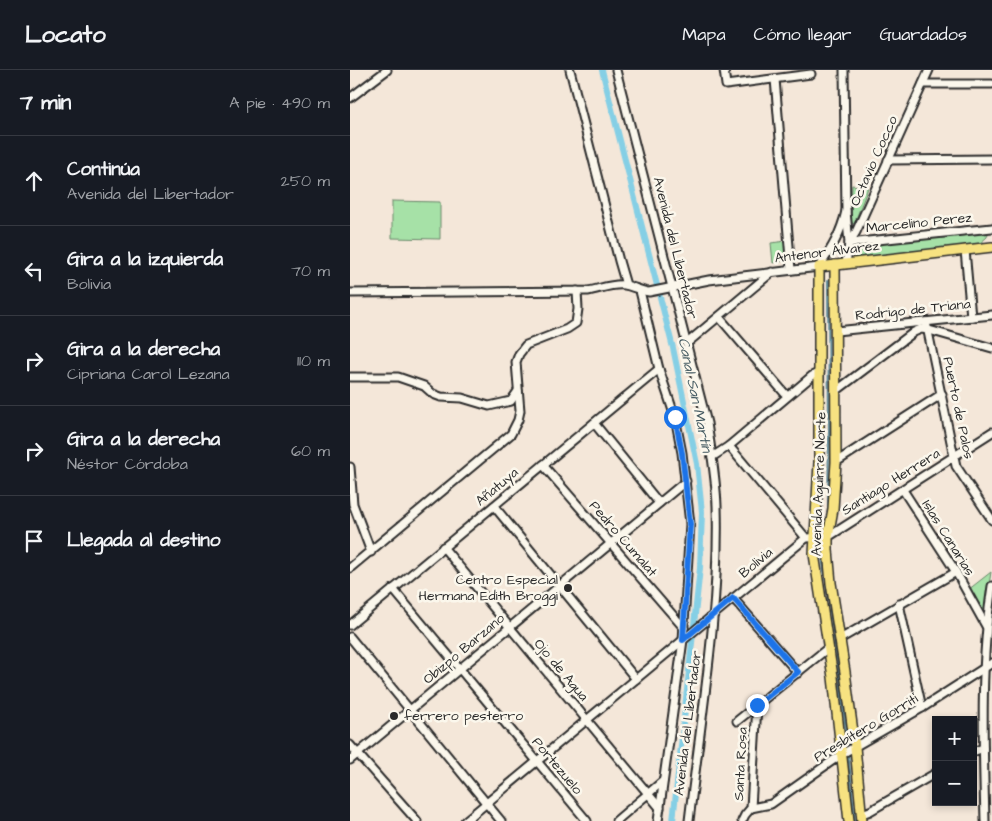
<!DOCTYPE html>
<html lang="es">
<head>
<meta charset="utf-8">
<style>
	:root { --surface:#171b24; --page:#20242c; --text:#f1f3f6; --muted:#9ea1a6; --line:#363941 }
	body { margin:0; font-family:"Architects Daughter",sans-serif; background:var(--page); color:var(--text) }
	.controls { position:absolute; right:15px; bottom:15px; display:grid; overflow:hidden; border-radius:0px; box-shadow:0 2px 8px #0003 }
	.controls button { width:45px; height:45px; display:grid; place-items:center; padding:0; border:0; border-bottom:1px solid var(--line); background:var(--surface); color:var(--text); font:25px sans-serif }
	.stop { position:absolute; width:15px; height:15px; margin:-11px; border:4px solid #1a73e8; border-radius:50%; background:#fff }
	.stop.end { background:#1a73e8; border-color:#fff; box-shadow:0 1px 5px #0008 }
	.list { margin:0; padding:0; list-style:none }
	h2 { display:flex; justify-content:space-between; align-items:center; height:65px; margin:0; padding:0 20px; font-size:21px }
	h2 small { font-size:16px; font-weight:400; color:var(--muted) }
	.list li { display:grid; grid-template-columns:32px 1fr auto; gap:15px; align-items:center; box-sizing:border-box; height:90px; padding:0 20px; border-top:1px solid var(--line) }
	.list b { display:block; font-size:19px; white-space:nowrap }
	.list p { margin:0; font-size:16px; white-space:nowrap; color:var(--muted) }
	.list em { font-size:16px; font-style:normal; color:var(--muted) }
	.icon { flex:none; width:28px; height:28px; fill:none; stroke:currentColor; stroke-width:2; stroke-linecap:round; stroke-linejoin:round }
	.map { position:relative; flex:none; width:642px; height:751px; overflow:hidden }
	header { display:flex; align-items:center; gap:30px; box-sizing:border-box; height:70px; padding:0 25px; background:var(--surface); border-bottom:1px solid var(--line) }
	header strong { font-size:24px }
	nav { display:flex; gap:28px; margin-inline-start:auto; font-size:18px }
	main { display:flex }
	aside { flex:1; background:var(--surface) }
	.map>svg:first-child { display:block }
	.green { fill:#a6e1a7; stroke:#688669 }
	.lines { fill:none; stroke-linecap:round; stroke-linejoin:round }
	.stream { stroke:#618d9b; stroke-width:2 }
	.canal { stroke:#85cfe5; stroke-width:6 }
	.minor-casing { stroke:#2b2b2b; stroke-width:11 }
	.major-casing { stroke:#2b2b2b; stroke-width:12 }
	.minor { stroke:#fbf7ec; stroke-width:7 }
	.major { stroke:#f7e281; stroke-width:9 }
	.route { stroke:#1a73e8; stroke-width:6 }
	.poi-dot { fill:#2b2b2b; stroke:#fbf7ec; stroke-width:2 }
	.labels { text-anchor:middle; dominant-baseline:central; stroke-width:5; stroke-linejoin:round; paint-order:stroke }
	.street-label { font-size:14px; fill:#2b2b2b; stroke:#fbf7ec }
	.poi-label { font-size:14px; fill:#2b2b2b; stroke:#fbf7ec; text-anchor:end }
	.water-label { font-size:15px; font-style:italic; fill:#465c63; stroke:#fbf7ec }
</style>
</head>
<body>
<header>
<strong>Locato</strong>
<nav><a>Mapa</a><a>Cómo llegar</a><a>Guardados</a></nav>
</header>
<main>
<aside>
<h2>7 min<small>A pie · 490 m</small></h2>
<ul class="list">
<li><svg class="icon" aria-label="ahead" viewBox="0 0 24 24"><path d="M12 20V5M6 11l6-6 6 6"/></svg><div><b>Continúa</b><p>Avenida del Libertador</p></div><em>250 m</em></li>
<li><svg class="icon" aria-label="left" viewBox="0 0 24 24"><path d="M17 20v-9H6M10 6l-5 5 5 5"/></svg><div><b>Gira a la izquierda</b><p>Bolivia</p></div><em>70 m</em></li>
<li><svg class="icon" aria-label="right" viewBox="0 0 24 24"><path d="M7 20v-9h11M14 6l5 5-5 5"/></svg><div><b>Gira a la derecha</b><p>Cipriana Carol Lezana</p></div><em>110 m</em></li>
<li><svg class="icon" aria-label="right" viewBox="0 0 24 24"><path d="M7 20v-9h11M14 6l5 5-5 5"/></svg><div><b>Gira a la derecha</b><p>Néstor Córdoba</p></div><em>60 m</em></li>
<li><svg class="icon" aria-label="arrive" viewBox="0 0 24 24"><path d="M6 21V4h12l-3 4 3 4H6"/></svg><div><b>Llegada al destino</b></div></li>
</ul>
</aside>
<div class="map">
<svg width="642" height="751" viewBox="0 0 642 751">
	<rect width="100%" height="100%" fill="#f4e7d9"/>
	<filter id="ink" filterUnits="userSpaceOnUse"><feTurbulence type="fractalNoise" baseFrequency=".02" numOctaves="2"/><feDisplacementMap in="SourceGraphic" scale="10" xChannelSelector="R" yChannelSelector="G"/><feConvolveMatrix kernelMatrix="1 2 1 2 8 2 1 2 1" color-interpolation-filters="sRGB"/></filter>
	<g filter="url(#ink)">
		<g class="green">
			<polygon points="502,115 518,118 504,154 502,153 501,149"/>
			<polygon points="42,131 90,132 90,169 42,168"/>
			<polygon points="639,160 637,167 628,175 510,189 506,188 502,183 502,177 505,176"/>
			<polygon points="436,171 438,190 423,193 421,173"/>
			<polygon points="641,502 634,547 618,520"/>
		</g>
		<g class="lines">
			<g class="stream">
				<polyline points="476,455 478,441 479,365 478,210"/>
				<polyline points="473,474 472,486 490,609 498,678"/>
				<polyline points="498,682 505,751"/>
			</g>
			<polyline class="canal" points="252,0 323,278 347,394 352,442 350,498 323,751"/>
			<g class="minor-casing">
				<g id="minor">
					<polyline points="220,0 269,191 276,215"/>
					<path d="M 266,0 L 357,353 C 361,381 366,408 367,436 C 370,539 351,649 339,751"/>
					<polyline points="374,0 376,15 461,4"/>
					<polyline points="494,0 496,141 499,173 642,158"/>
					<polyline points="425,9 441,200"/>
					<polyline points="573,14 642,14"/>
					<polyline points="0,28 37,0"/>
					<polyline points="538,90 642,89"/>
					<polyline points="615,180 621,247"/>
					<polyline points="496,194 499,173 506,162 579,0"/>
					<polyline points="290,221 309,299 325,347 332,383 340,454 333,570 308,751"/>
					<path d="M 0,223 L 238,221 C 250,219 263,213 275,215 C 284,217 291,221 299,222 L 359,210 L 469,197 C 482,178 491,163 496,141"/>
					<polyline points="369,247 437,326"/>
					<polyline points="576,252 606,396 642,450"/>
					<polyline points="486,261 642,245"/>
					<polyline points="336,274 422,202"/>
					<polyline points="0,307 48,307 74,316 83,324 91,327 112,328 139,336 161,331 168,321"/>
					<polyline points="486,321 564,262 571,259 579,260 642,278"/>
					<polyline points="244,353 309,433"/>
					<polyline points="379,376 456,468"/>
					<polyline points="362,387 379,376 462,306 470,302"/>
					<polyline points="486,392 592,324"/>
					<polyline points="193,395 334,558"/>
					<polyline points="0,397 3,434 21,482"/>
					<polyline points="553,420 606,502 636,556"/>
					<polyline points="144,436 286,609"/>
					<polyline points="93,477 310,738"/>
					<polyline points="0,498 161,364 168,350 170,341 166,292 169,284 176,275 217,259 226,253 228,239 227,221"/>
					<polyline points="43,519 237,751"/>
					<polyline points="383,528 448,603"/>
					<polyline points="549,534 572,638"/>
					<polyline points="0,555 309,299"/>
					<polyline points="0,567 151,751"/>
					<polyline points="490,569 606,502"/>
					<polyline points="387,651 478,578"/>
					<polyline points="0,675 67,751"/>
					<polyline points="623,682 633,678"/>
					<polyline points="0,690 336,411"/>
					<polyline points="401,738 421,734 492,684 572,638 642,593"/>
					<polyline points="512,744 520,741 586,703"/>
					<polyline points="115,751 456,468 478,467 642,362"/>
					<polyline points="266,751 313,711"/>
					<polyline points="392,751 395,745 401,738 407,635"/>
					<path d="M 635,751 C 633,673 630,594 642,516"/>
				</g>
			</g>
			<g class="major-casing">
				<g id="major">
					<polyline points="485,195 486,392 483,439 478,467 478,480 481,513 495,602 505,677 512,751"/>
					<polyline points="499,751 483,607 464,484 469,392 469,197 642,177"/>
				</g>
			</g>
			<use href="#minor" class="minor"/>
			<use href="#major" class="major"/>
		</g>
	</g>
	<g class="lines" filter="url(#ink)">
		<polyline class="route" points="325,347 332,383 340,454 333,570 383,528 448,602 407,635"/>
	</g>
	<g class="poi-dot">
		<circle cx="218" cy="518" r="5"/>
		<circle cx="44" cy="646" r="5"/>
	</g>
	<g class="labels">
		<g class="street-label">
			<text transform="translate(524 91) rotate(-66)">Octavio Cocco</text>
			<text transform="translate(569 153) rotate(-6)">Marcelino Perez</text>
			<text transform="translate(325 178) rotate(76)">Avenida del Libertador</text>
			<text transform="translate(477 182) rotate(-7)">Antenor Álvarez</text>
			<text transform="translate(563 240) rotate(-6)">Rodrigo de Triana</text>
			<text transform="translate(608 338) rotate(78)">Puerto de Palos</text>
			<text transform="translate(541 412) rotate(-32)">Santiago Herrera</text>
			<text transform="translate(469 414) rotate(-88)">Avenida Aguirre Norte</text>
			<text transform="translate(147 417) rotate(-40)">Añatuya</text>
			<text transform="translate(598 468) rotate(58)">Islas Canarias</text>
			<text transform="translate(273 469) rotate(49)">Pedro Cumalat</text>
			<text transform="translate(406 493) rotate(-40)">Bolivia</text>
			<text transform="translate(114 579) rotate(-40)">Obizpo Barzano</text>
			<text transform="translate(211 600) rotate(50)">Ojo de Agua</text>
			<text transform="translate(338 653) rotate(-83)">Avenida del Libertador</text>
			<text transform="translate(516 658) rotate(-31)">Presbítero Gorriti</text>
			<text transform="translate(391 694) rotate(-87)">Santa Rosa</text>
			<text transform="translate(207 696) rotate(50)">Portezuelo</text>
		</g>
		<g class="poi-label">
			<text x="208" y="510">Centro Especial<tspan x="208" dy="16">Hermana Edith Broggi</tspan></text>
			<text x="54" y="646" text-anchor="start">ferrero pesterro</text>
		</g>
		<g class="water-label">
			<text transform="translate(345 325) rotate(78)">Canal San Martín</text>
		</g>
	</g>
</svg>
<div class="controls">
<button>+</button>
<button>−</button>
</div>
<div class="stop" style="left:325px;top:347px"></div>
<div class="stop end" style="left:407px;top:635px"></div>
</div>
</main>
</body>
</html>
